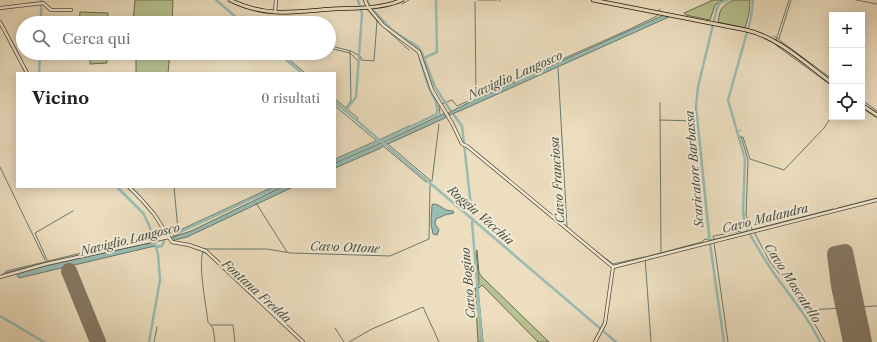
<!DOCTYPE html>
<html lang="it">
<head>
<meta charset="utf-8">
<style>
	:root { --surface:#fff; --page:#f2f2f2; --text:#222; --muted:#767676; --line:#e0e0e0 }
	body { margin:0; font-family:"Libre Caslon Text",serif; background:var(--page); color:var(--text) }
	.controls { position:absolute; right:12px; top:12px; display:grid; overflow:hidden; border-radius:0px; box-shadow:0 2px 10px #0003 }
	.controls button { width:36px; height:36px; display:grid; place-items:center; padding:0; border:0; border-bottom:1px solid var(--line); background:var(--surface); color:var(--text); font:20px sans-serif }
	.list { margin:0; padding:0; list-style:none }
	h2 { display:flex; justify-content:space-between; align-items:center; height:52px; margin:0; padding:0 16px; font-size:17px }
	h2 small { font-size:13px; font-weight:400; color:var(--muted) }
	.icon { flex:none; width:22px; height:22px; fill:none; stroke:currentColor; stroke-width:2; stroke-linecap:round; stroke-linejoin:round }
	.map { position:relative; flex:none; width:877px; height:342px; overflow:hidden }
	.search { position:absolute; background:var(--surface); box-shadow:0 2px 10px #0003; left:16px; top:16px; width:320px; height:44px; display:flex; align-items:center; gap:10px; box-sizing:border-box; padding:0 14px; border-radius:22px; color:var(--muted); font-size:15px }
	.panel { position:absolute; background:var(--surface); box-shadow:0 2px 10px #0003; left:16px; top:72px; width:320px; height:116px; border-radius:0px }
	.map>svg:first-child { display:block }
	.green { fill:#b8c191; stroke:#6c6c4f }
	.water { fill:#99bcb4; stroke:#687a71 }
	.lines { fill:none; stroke-linecap:round; stroke-linejoin:round }
	.stream { stroke:#687a71; stroke-width:1 }
	.canal { stroke:#99bcb4; stroke-width:2.5 }
	.runway { stroke:#867a66; stroke-width:16 }
	.minor-casing { stroke:#52493a; stroke-width:4 }
	.major-casing { stroke:#1f170d; stroke-width:4.5 }
	.minor { stroke:#f3ead5; stroke-width:2.5 }
	.major { stroke:#ecdebf; stroke-width:3 }
	.labels { text-anchor:middle; dominant-baseline:central; stroke-width:4; stroke-linejoin:round; paint-order:stroke }
	.water-label { font-size:12px; font-style:italic; fill:#4a5147; stroke:#f3ead5 }
</style>
</head>
<body>
<div class="map">
<svg width="877" height="342" viewBox="0 0 877 342">
	<rect width="100%" height="100%" fill="#ecdebf"/>
	<filter id="stains"><feTurbulence type="fractalNoise" baseFrequency=".005" numOctaves="4"/><feColorMatrix values="0 0 0 0 .2 0 0 0 0 .09 0 0 0 0 .02 0 0 0 .5 -.17"/></filter>
	<radialGradient id="worn" r=".72"><stop offset=".6" stop-color="#630" stop-opacity="0"/><stop offset="1" stop-color="#630" stop-opacity=".3"/></radialGradient>
	<g class="green">
		<polygon points="135,0 173,0 172,23 133,23"/>
		<polygon points="713,0 723,0 715,5 710,20 686,15 684,13"/>
		<path d="M 734,0 L 750,0 L 749,14 L 745,28 L 718,22 C 720,9 721,6 734,0 Z"/>
		<polygon points="80,12 108,13 108,23 79,23"/>
		<polygon points="90,53 107,53 107,63 90,64"/>
		<polygon points="136,53 170,53 168,73 136,73"/>
		<polygon points="477,250 479,273 482,277 549,342 538,342 482,285 478,289 483,342 478,342 475,288 478,288 479,282 476,252"/>
	</g>
	<g class="water">
		<polygon points="664,15 671,16 462,110 447,116 446,114 470,102"/>
		<polygon points="443,114 445,114 446,116 445,118 390,143 386,144 384,142"/>
		<polygon points="381,143 383,146 381,148 335,168 335,163"/>
		<polygon points="282,187 293,187 187,237 171,241 170,238 191,231"/>
		<polygon points="433,204 438,205 446,210 453,211 454,213 445,215 436,219 435,224 439,230 437,235 433,234 431,224 432,205"/>
		<polygon points="154,242 155,246 19,278 16,274 49,265"/>
	</g>
	<g class="lines">
		<g class="stream">
			<polyline points="363,0 364,2"/>
			<polyline points="478,0 497,0"/>
			<polyline points="856,0 877,4"/>
			<polyline points="499,1 500,1"/>
			<polyline points="475,2 476,97"/>
			<polyline points="402,4 409,0"/>
			<polyline points="367,9 377,21 409,50"/>
			<polyline points="659,11 660,9"/>
			<polyline points="774,36 832,79"/>
			<polyline points="779,39 791,0"/>
			<polyline points="776,40 789,0"/>
			<polyline points="775,43 777,46 832,86"/>
			<polyline points="335,47 351,51 361,57 361,60 374,61 377,21"/>
			<polyline points="329,48 350,53 359,62"/>
			<polyline points="282,53 305,73"/>
			<polyline points="558,68 567,227"/>
			<polyline points="253,73 259,73"/>
			<polyline points="298,73 299,73"/>
			<polyline points="335,99 358,118 357,120"/>
			<polyline points="862,100 877,111"/>
			<polyline points="660,103 661,252"/>
			<polyline points="335,106 378,142"/>
			<polyline points="346,107 351,101 350,51"/>
			<polyline points="862,108 877,118"/>
			<polyline points="440,114 439,105 452,100 457,106 630,29 657,16 658,15"/>
			<polyline points="660,120 697,121"/>
			<polyline points="740,130 740,131"/>
			<polyline points="741,136 748,160 746,215 752,229"/>
			<polyline points="739,138 743,137 750,159 784,170 824,128 832,116"/>
			<polyline points="379,140 409,126 415,125"/>
			<polyline points="383,140 430,180 431,181 430,183"/>
			<polyline points="382,145 426,182"/>
			<polyline points="335,159 376,141"/>
			<polyline points="0,167 45,260"/>
			<polyline points="432,181 439,124"/>
			<polyline points="275,187 275,188"/>
			<polyline points="256,203 287,252"/>
			<polyline points="838,208 877,198"/>
			<polyline points="180,230 273,187"/>
			<polyline points="754,232 770,262 803,303 825,342"/>
			<polyline points="156,237 173,234 173,236"/>
			<polyline points="174,238 174,236 179,234 180,230 178,230 174,187"/>
			<polyline points="714,239 713,236 741,231"/>
			<polyline points="584,242 613,264 644,257"/>
			<polyline points="714,243 728,342"/>
			<polyline points="205,249 267,249 291,253 390,256 429,239 430,185"/>
			<path d="M 203,251 C 198,266 206,304 208,322 L 213,328 L 215,342"/>
			<polyline points="203,252 209,255"/>
			<polyline points="211,254 239,280"/>
			<polyline points="76,256 151,238"/>
			<polyline points="47,260 35,233 73,211"/>
			<polyline points="48,262 54,261"/>
			<polyline points="2,275 7,271 90,251"/>
			<polyline points="4,275 5,273 48,262 48,261"/>
			<polyline points="266,306 305,342"/>
			<polyline points="858,307 877,306"/>
			<polyline points="807,310 844,308"/>
			<polyline points="211,325 233,325 235,342"/>
			<polyline points="335,328 344,342"/>
			<polyline points="154,342 157,327"/>
			<polyline points="349,342 372,329 423,307 439,342"/>
			<polyline points="651,342 645,257 702,242 705,239 713,240 833,209"/>
		</g>
		<g class="canal">
			<polyline points="216,0 243,23"/>
			<polyline points="367,0 369,4"/>
			<path d="M 753,0 L 751,18 L 728,100 L 745,159 L 743,211 L 745,225 C 754,242 764,259 775,275 C 791,297 808,317 820,342"/>
			<polyline points="373,10 392,30 418,47 422,53 435,87 450,110"/>
			<polyline points="41,23 41,0"/>
			<polyline points="278,53 302,73"/>
			<polyline points="39,73 40,53"/>
			<polyline points="335,102 616,342"/>
			<polyline points="345,111 356,97 362,14 358,0"/>
			<polyline points="454,115 462,126 472,215"/>
			<path d="M 383,140 L 437,114 C 438,103 435,100 430,90 C 426,81 424,70 420,60 L 437,52 L 436,0"/>
			<polyline points="379,146 389,141"/>
			<polyline points="335,161 379,142"/>
			<polyline points="117,187 143,213 149,225 158,254 160,280 149,342"/>
			<polyline points="472,222 482,342"/>
			<polyline points="180,232 277,187"/>
			<polyline points="156,247 162,246 164,241"/>
			<polyline points="0,316 44,342"/>
			<polyline points="724,342 710,244 696,107 698,87 717,8 720,3 728,0"/>
		</g>
		<g class="runway">
			<polyline points="69,271 98,342"/>
			<polyline points="851,342 839,286 835,254 845,252 864,342"/>
		</g>
		<g class="minor-casing">
			<g id="minor">
				<polyline points="365,0 368,7 383,25 419,52 432,90 452,123 462,144 467,146 613,267"/>
				<polyline points="0,8 43,3 51,10 71,10"/>
				<polyline points="275,12 276,0"/>
				<polyline points="0,22 27,73"/>
				<polyline points="129,187 141,199 154,214 172,242 189,245 206,251 303,342"/>
				<polyline points="0,277 46,264 169,237"/>
				<polyline points="595,342 605,323 613,267 877,200"/>
			</g>
		</g>
		<g class="major-casing">
			<g id="major">
				<path d="M 230,0 C 244,7 259,11 275,12 C 294,13 314,10 333,9 C 355,8 382,9 402,0"/>
				<path d="M 593,0 L 746,30 C 778,37 806,64 832,83"/>
				<polyline points="862,105 877,115"/>
			</g>
		</g>
		<use href="#minor" class="minor"/>
		<use href="#major" class="major"/>
	</g>
	<g class="labels">
		<g class="water-label">
			<text transform="translate(515 75) rotate(-24)">Naviglio Langosco</text>
			<text transform="translate(694 169) rotate(-95)">Scaricatore Barbassa</text>
			<text transform="translate(557 180) rotate(-94)">Cavo Franciosa</text>
			<text transform="translate(481 215) rotate(41)">Roggia Vecchia</text>
			<text transform="translate(765 218) rotate(-14)">Cavo Malandra</text>
			<text transform="translate(130 239) rotate(-14)">Naviglio Langosco</text>
			<text transform="translate(345 247) rotate(2)">Cavo Ottone</text>
			<text transform="translate(468 283) rotate(-95)">Cavo Bogino</text>
			<text transform="translate(793 283) rotate(57)">Cavo Moscatello</text>
			<text transform="translate(257 291) rotate(42)">Fontana Fredda</text>
		</g>
	</g>
	<rect width="100%" height="100%" filter="url(#stains)"/>
	<rect width="100%" height="100%" fill="url(#worn)"/>
</svg>
<div class="controls">
<button>+</button>
<button>−</button>
<button><svg class="icon" aria-label="locate" viewBox="0 0 24 24"><circle cx="12" cy="12" r="6"/><path d="M12 2v4M12 18v4M2 12h4M18 12h4"/></svg></button>
</div>
<div class="search"><svg class="icon" aria-label="search" viewBox="0 0 24 24"><circle cx="10" cy="10" r="6"/><path d="M15 15l6 6"/></svg>Cerca qui</div>
<section class="panel">
<h2>Vicino<small>0 risultati</small></h2>
<ul class="list">
</ul>
</section>
</div>
</body>
</html>
